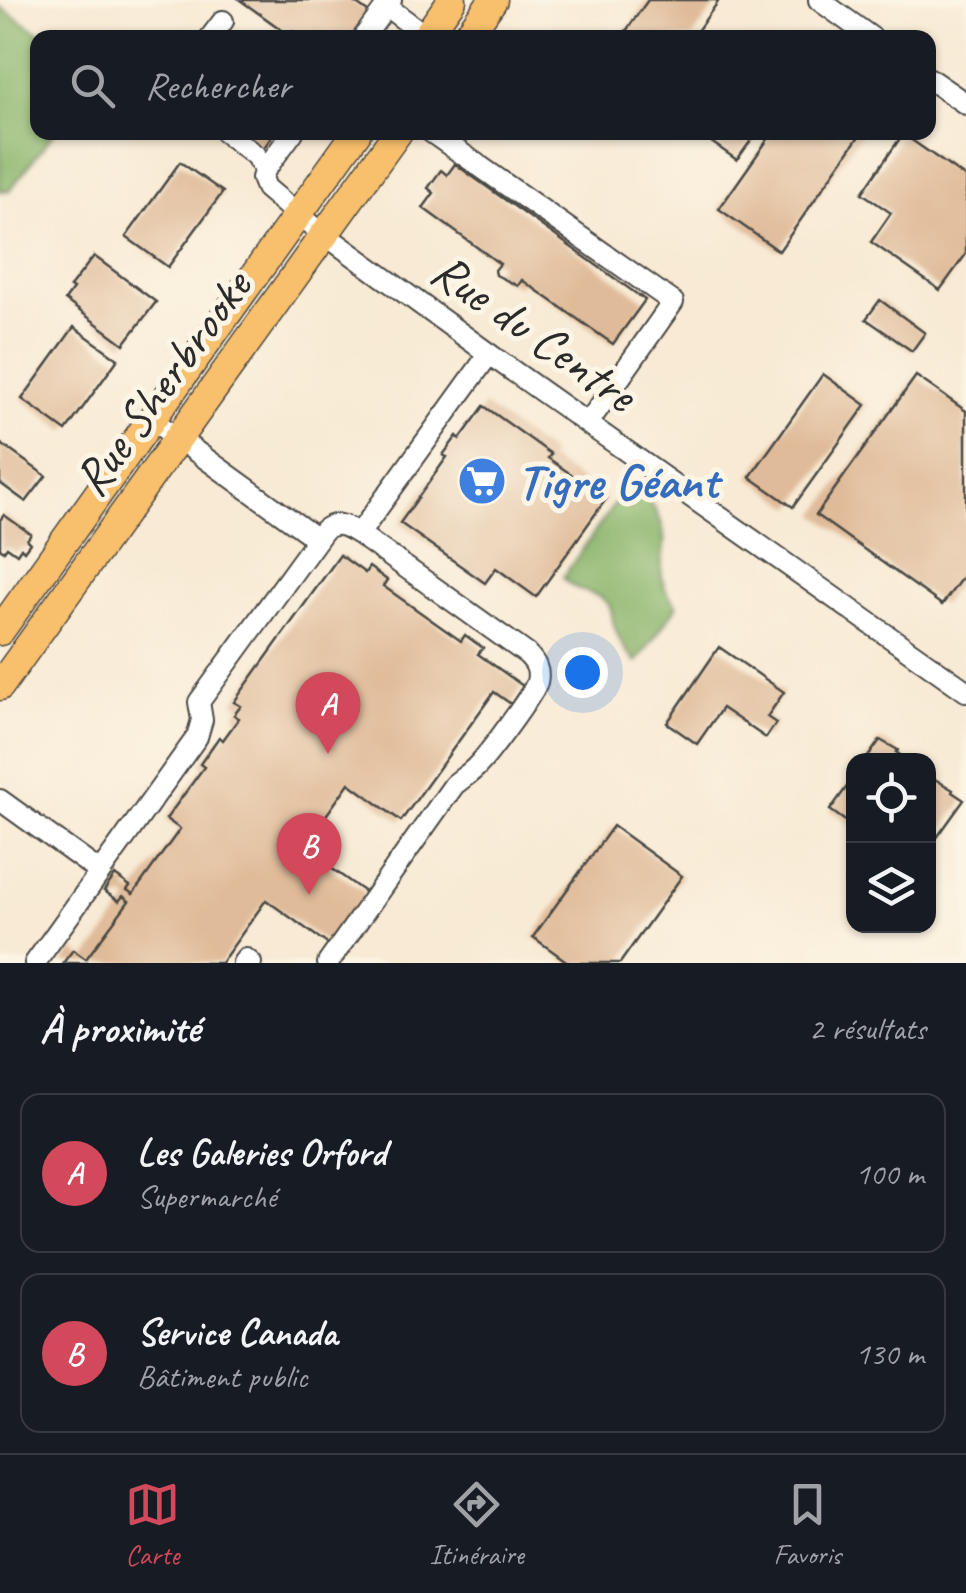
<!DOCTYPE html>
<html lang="fr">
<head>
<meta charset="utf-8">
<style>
	:root { --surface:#171b24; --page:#242831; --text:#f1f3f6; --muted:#9ea1a6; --line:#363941; --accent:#d1495b }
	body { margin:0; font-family:Caveat,sans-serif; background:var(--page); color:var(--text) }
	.controls { position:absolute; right:30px; bottom:30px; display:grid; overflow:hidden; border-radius:20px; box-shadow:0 2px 8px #0004 }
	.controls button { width:90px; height:90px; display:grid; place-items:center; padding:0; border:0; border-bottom:2px solid var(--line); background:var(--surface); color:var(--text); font:50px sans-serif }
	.you { position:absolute; left:582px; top:672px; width:35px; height:35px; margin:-25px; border:8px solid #fff; border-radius:50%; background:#1a73e8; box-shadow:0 0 0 15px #1a73e833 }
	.badge { display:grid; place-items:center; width:65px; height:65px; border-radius:50%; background:var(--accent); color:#fff; font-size:32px; font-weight:700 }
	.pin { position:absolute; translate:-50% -82px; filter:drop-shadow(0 2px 5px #0008) }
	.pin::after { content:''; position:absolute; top:52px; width:35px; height:30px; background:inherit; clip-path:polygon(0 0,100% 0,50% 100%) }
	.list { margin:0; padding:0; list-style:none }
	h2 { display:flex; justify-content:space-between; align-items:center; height:130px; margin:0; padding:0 40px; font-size:42px }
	h2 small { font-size:32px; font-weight:400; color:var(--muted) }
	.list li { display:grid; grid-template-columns:65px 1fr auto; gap:30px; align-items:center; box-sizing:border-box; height:160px; margin:0 20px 20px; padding:0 20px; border:2px solid var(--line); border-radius:20px }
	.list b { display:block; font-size:38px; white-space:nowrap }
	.list p { margin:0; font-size:32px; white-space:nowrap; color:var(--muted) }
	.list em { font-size:32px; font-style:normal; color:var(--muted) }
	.icon { flex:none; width:55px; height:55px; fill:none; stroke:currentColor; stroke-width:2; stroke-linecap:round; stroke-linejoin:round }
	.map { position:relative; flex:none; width:966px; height:963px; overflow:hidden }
	.search { position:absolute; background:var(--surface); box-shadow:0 2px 8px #0004; left:30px; right:30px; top:30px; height:110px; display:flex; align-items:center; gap:25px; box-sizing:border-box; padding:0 35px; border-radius:20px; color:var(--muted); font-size:38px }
	.sheet { height:490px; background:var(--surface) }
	nav { display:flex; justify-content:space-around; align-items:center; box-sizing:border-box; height:140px; border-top:2px solid var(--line); background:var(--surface); font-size:28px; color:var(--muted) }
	nav a { display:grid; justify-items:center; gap:5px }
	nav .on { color:var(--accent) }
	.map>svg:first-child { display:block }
	.forest { fill:#8ab56c; stroke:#5a704c; stroke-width:2.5 }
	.building { fill:#e0bb99 }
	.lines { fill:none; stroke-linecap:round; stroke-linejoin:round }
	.minor-casing { stroke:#4a4844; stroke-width:24 }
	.major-casing { stroke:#4a4844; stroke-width:31 }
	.minor { stroke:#fff; stroke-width:20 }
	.major { stroke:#f8bf6c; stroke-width:28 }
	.labels { text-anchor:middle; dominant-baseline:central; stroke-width:10; stroke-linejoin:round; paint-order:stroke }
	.street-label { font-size:50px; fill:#2b2b2b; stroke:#fcf5e5 }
	.shop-label { font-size:50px; font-weight:bold; fill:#366cbe; stroke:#fcf5e5; text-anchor:start }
</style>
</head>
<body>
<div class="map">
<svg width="966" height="963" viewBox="0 0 966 963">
	<rect width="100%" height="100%" fill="#fcf5e5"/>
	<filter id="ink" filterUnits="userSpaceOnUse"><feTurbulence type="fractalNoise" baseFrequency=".01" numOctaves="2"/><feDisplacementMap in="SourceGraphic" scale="20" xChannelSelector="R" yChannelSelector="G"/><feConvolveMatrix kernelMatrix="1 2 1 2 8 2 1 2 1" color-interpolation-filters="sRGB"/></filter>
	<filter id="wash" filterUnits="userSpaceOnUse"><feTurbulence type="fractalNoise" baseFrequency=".0048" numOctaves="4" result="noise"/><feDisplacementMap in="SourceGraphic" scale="40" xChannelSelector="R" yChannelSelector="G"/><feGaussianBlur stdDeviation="2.25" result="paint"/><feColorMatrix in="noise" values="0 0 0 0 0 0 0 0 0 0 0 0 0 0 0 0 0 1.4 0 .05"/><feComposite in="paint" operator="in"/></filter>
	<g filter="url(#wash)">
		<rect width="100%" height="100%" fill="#f8ead4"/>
		<g class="forest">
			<polygon points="0,7 46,37 38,38 38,132 54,133 10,190 0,191"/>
			<path d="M 630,482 C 649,499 666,518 664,545 C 663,558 659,572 664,586 C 666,593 673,600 677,606 L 637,662 C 625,652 617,636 613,621 C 612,616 612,610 609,605 C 600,590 575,595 563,577 Z"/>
		</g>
		<g id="blocks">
			<g class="building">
				<polygon points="240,0 351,0 372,15 356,38 301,38 292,31 289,35"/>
				<polygon points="648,0 716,0 718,2 692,38 621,38"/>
				<polygon points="239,132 275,132 263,149"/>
				<polygon points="712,132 757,132 737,160 707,139"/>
				<polygon points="773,132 862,132 779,251 719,209"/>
				<polygon points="903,134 966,178 966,254 940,290 871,242 891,213 862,193"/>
				<polygon points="180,162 223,192 168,267 126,237"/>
				<polygon points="455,164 645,300 613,344 522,280 518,286 496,275 495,270 500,264 423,208 434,193 428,188 441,170 447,175"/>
				<polygon points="94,256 156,302 124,344 65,300 73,289 70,287"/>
				<polygon points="880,300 925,333 912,351 866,319"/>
				<polygon points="74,327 118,359 66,431 22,399"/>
				<polygon points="823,374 866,405 793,507 750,477"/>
				<polygon points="916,376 966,411 966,572 942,605 816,515"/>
				<polygon points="484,406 551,454 548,458 606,499 536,597 496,568 485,583 400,523 447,457 443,455 457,436 460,439"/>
				<polygon points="0,443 46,476 26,502 0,483"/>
				<polygon points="4,515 31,534 27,540 30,543 24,551 21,548 17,554 7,547 4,551 0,548 0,520"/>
				<polygon points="340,555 365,573 369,567 387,580 383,586 461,641 465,635 483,648 478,654 523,686 511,704 494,692 401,821 349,783 303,848 366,893 329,945 266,900 221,963 63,963 73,950 86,959 129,901 123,896 119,901 104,891 115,875 130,886 127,890 133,894 180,829 166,819 204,767 200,764 219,737 223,740 239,718 234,715 241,706 234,702"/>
				<polygon points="719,647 784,692 767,717 776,723 766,738 722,708 697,744 667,723"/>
				<polygon points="880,740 898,750 896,752 908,761 865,761"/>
				<polygon points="928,775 953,790 952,792 964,800 928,850"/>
				<polygon points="854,777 854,827 830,810"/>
				<polygon points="613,826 682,876 620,963 569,963 533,937"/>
			</g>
		</g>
	</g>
	<g filter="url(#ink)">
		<use href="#blocks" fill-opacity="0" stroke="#4a4844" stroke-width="2.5"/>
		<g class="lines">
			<g class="minor-casing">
				<g id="minor">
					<polyline points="819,0 872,38"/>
					<polyline points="386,6 426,36"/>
					<polyline points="210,38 223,21"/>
					<polyline points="363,38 391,0"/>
					<polyline points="928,78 966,104"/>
					<polyline points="225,132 255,155 265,170 262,178 266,188 298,215 489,354 966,691"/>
					<polyline points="431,132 673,302 588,423"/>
					<polyline points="265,170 293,132"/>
					<polyline points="151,419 317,539"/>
					<polyline points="359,534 489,354"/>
					<polyline points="0,800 100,872"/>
					<path d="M 35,963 L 197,737 L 202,720 L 199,702 L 324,530 C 337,520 346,526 359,534 L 527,654 C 535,662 540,670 537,682 C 534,693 488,755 478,765 C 471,773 462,778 454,785 L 328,963"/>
					<polyline points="243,963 246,959 251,963"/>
				</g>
			</g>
			<g class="major-casing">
				<g id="major">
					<polyline points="425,38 452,0"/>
					<polyline points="466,38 493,0"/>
					<polyline points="0,631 357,132"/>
					<polyline points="0,686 398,132"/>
				</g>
			</g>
			<use href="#minor" class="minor"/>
			<use href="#major" class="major"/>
		</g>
	</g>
	<defs>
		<g id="supermarket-disc" transform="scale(2.5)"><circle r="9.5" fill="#3f7fe0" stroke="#fcf5e5"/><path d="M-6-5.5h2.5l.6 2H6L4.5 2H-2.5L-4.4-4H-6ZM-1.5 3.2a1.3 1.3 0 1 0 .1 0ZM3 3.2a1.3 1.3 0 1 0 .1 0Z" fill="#fff"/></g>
	</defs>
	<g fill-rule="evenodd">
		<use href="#supermarket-disc" x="482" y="481"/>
	</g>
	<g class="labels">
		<g class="street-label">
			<text transform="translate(534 332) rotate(35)">Rue du Centre</text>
			<text transform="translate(162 383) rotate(-54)">Rue Sherbrooke</text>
		</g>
		<g class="shop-label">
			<text x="517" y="481">Tigre Géant</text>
		</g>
	</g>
</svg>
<div class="controls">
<button><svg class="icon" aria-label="locate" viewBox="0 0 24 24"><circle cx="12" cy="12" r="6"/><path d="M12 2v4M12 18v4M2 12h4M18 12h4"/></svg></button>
<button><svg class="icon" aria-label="layers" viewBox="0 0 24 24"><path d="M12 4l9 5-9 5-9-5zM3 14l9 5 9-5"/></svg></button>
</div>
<div class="you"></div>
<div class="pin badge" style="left:328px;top:754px">A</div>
<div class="pin badge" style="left:309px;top:895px">B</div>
<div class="search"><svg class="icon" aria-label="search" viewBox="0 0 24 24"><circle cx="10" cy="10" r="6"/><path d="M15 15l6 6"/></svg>Rechercher</div>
</div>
<section class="sheet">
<h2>À proximité<small>2 résultats</small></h2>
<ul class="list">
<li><span class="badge">A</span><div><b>Les Galeries Orford</b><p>Supermarché</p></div><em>100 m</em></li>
<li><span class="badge">B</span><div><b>Service Canada</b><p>Bâtiment public</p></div><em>130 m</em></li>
</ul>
</section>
<nav>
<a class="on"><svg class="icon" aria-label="map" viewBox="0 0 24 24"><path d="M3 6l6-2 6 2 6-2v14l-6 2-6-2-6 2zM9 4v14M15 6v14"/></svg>Carte</a>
<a><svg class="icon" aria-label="directions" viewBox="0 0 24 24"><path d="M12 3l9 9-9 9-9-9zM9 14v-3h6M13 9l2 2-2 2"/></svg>Itinéraire</a>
<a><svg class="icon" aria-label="saved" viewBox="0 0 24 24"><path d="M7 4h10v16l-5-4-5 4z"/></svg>Favoris</a>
</nav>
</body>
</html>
